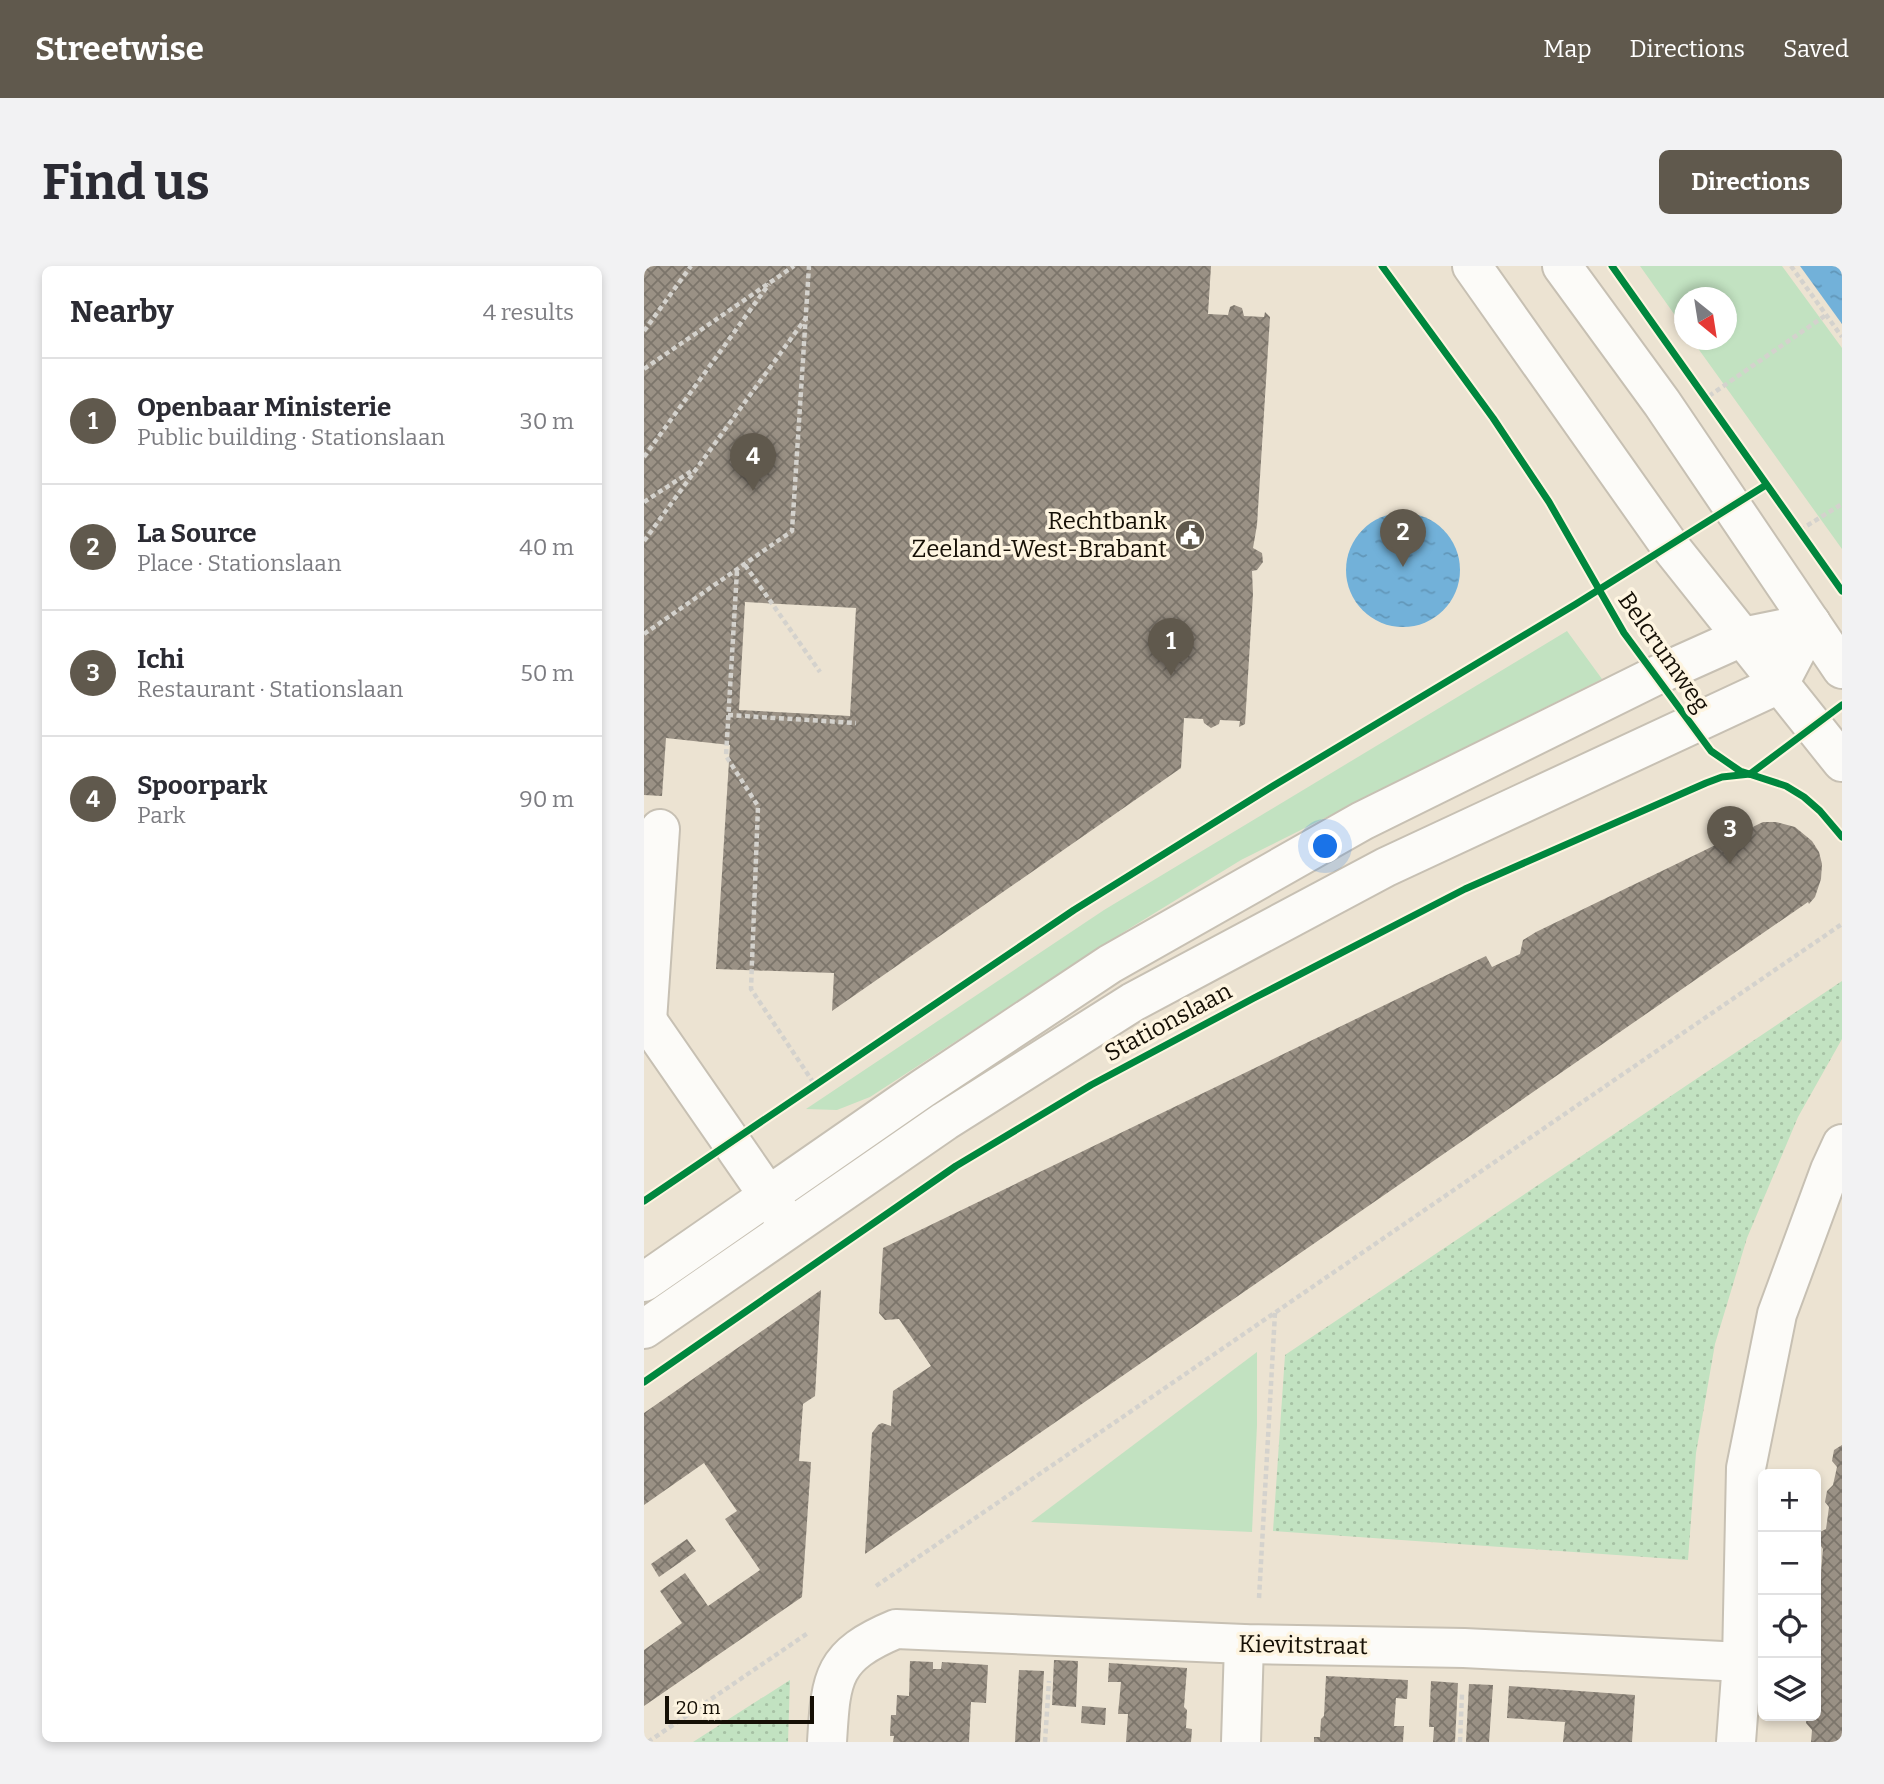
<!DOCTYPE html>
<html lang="en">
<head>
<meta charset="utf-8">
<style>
	:root { --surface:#fff; --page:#f2f2f3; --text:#2b2b33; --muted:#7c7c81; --line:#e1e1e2; --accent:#60594d }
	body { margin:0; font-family:Bitter,serif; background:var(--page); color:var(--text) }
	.controls { position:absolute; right:21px; bottom:21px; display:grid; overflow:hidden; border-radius:10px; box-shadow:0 4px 10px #0003 }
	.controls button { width:63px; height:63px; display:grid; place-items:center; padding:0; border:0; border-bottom:2px solid var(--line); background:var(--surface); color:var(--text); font:35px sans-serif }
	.compass { position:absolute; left:1030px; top:21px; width:63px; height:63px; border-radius:50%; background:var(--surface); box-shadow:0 4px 10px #0003; rotate:150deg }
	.scale { position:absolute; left:21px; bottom:18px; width:149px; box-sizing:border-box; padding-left:7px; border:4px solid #150f05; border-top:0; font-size:19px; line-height:24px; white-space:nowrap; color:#150f05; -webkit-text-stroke:5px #fef5e1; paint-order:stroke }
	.you { position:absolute; left:682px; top:581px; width:24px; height:24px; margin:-18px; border:5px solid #fff; border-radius:50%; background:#1a73e8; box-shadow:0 0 0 10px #1a73e833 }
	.badge { display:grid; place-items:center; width:46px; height:46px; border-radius:50%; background:var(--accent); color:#fff; font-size:23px; font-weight:700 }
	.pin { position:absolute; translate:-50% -58px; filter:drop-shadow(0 2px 4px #0008) }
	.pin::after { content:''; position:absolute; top:37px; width:24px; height:21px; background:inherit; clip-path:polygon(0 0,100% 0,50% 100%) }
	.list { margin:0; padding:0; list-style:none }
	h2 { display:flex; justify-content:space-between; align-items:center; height:91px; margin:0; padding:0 28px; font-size:30px }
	h2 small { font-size:23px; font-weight:400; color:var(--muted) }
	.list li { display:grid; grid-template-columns:46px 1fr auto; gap:21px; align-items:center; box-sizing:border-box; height:126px; padding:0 28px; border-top:2px solid var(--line) }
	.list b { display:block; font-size:26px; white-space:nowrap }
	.list p { margin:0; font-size:23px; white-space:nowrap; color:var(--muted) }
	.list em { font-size:23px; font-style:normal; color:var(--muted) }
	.icon { flex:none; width:38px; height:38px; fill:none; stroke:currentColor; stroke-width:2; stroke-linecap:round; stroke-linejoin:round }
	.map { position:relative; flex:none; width:1198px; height:1476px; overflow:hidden; border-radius:10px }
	header { display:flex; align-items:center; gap:42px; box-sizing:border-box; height:98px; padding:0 35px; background:var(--accent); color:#fff }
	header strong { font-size:33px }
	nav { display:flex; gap:38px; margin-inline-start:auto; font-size:24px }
	.intro { display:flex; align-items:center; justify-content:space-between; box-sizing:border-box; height:168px; padding:0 42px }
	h1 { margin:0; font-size:49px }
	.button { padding:18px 32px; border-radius:10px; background:var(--accent); color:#fff; font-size:24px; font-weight:700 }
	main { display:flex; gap:42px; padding:0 42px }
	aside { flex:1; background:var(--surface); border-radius:10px; box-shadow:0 4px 10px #0003 }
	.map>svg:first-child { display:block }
	.grass { fill:#c2e2c1 }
	.park { fill:url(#park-dots) }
	.water { fill:url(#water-ripples) }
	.building { fill:url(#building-cross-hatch); fill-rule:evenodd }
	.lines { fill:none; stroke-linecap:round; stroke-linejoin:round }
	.minor-casing { stroke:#c7c0b3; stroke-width:42 }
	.major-casing { stroke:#c7c0b3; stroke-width:42 }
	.path { stroke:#d4d2cd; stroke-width:4.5; stroke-dasharray:5 3.5; stroke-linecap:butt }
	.minor { stroke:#fcfbf8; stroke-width:38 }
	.major { stroke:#fcfbf8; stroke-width:38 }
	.cycleway-casing { stroke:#fef5e1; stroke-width:11 }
	.cycleway { stroke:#00873e; stroke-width:7 }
	.labels { text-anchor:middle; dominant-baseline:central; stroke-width:7; stroke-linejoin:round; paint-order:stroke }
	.poi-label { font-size:24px; fill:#150f05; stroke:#fef5e1; text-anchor:end }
	.street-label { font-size:24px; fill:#150f05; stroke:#fef5e1 }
</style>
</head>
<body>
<header>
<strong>Streetwise</strong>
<nav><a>Map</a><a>Directions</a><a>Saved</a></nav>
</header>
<div class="intro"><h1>Find us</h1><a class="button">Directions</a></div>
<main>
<aside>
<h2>Nearby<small>4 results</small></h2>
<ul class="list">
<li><span class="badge">1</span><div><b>Openbaar Ministerie</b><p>Public building · Stationslaan</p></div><em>30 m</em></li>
<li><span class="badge">2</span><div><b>La Source</b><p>Place · Stationslaan</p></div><em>40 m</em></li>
<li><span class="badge">3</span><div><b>Ichi</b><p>Restaurant · Stationslaan</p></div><em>50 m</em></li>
<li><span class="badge">4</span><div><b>Spoorpark</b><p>Park</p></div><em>90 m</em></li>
</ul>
</aside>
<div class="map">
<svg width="1198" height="1476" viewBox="0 0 1198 1476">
	<defs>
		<pattern id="park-dots" width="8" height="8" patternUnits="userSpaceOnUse" patternTransform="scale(1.75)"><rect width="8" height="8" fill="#c2e2c1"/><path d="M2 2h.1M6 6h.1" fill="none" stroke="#a6c1a4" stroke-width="1.8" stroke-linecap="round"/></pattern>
		<pattern id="water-ripples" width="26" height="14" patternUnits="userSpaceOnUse" patternTransform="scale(1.75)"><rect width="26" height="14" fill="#72b1d9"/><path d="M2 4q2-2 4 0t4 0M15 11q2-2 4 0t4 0" fill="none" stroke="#6297b9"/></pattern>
		<pattern id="building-cross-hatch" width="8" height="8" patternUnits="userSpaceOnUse" patternTransform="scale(1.75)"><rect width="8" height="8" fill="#9a9185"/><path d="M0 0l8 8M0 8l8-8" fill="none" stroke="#7c756b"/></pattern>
	</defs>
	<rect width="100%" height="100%" fill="#ece3d2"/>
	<g class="grass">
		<polygon points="996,0 1138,0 1198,82 1198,283 1048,74 1083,74 1083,32 1041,32 1040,62"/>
		<polygon points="923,365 958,413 597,594 483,664 226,831 193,844 162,843 460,644"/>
		<polygon points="613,1086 613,1159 608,1266 387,1256"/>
	</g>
	<g class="park">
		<polygon points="1198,715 1198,773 1154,851 1103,972 1071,1078 1052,1187 1044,1294 629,1265 641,1089"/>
		<polygon points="146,1414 144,1476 49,1476"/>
	</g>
	<g class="water">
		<polygon points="1156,0 1198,0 1198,58"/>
		<circle cx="759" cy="304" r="57"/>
	</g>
	<g class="building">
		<path d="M 0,0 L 567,0 L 564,48 L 584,49 L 586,41 L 590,39 L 598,42 L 600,50 L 620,51 L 621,46 L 626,51 L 613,259 L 609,282 L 618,287 L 619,296 L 613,304 L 608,305 L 609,328 L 601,458 L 595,461 L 596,455 L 576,454 L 575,458 L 567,462 L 560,457 L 559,453 L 540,452 L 537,502 L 188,745 L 190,707 L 72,703 L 86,479 L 22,472 L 18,530 L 0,529 ZM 101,336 L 212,342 L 206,450 L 95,444 Z"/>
		<polygon points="1119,556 1132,556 1151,561 1168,575 1175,586 1178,598 1177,613 1171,631 1165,638 1164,636 221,1288 228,1167 234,1159 238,1157 247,1160 249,1125 287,1100 255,1053 241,1054 235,1047 239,982 842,690 848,701 876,688 879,674 892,666"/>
		<polygon points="177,1024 171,1130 159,1138 155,1195 167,1196 158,1331 0,1440 0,1384 38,1357 16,1325 41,1307 64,1340 116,1304 81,1253 93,1245 60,1197 0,1239 0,1147"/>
		<polygon points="1198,1179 1198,1476 1167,1476 1168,1464 1162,1457 1163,1450 1172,1450 1172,1318 1176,1319 1179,1283 1175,1277 1176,1266 1182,1263 1185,1241 1181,1236 1183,1225 1189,1219 1193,1201 1188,1195 1190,1184"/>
		<polygon points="43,1273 52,1285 15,1311 7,1298"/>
		<polygon points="410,1394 434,1395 432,1441 408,1439"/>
		<polygon points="266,1395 289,1396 289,1403 297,1403 298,1396 344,1399 342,1437 327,1436 325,1476 249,1476 250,1470 246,1470 247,1449 252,1449 253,1429 265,1430"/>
		<polygon points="465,1397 543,1402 540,1441 543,1444 542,1462 548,1463 547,1476 482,1476 484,1448 474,1448 477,1416 464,1416"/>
		<polygon points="375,1404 400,1405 396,1476 371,1476"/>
		<polygon points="682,1410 764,1414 763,1433 752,1432 750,1460 760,1460 759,1476 670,1476 670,1471 676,1471 677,1453 680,1450"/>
		<polygon points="787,1415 814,1417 811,1476 789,1476 790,1461 785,1461"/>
		<polygon points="825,1418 849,1419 845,1476 822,1476"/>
		<polygon points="865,1420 991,1429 988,1476 919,1476 921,1456 863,1452"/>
		<polygon points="438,1440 462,1442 461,1459 437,1457"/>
	</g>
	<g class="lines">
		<g class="minor-casing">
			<g id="minor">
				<polyline points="0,750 146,961"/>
				<polyline points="3,755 16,563"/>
				<path d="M 183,1476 C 187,1412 187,1390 252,1363 L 600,1378 L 820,1382 L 1098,1396"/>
				<polyline points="597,1476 600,1378"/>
				<polyline points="1092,1476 1098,1396 1102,1202 1133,1048 1186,904 1198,878"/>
			</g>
		</g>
		<g class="major-casing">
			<g id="major">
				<polyline points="828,0 1025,279 1198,496"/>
				<polyline points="918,0 1018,137 1198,403"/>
				<polyline points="0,1016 278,823 466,698 718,555 1011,410 1098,371 1167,357"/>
				<polyline points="0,1063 301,855 489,736 742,601 1135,418 1167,357"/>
			</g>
		</g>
		<g class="path">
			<polyline points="1147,0 1198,71"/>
			<polyline points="0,65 47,0"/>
			<polyline points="0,103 150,0"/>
			<polyline points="1065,130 1182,49"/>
			<polyline points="0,191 125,18"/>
			<polyline points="0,236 49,204"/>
			<polyline points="1156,264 1198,238"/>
			<polyline points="0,275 162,52"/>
			<polyline points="101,299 176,406"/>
			<polyline points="93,305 82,490 114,540 107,723 171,819"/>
			<polyline points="0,368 148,265 165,0"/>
			<polyline points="84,449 212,457"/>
			<polyline points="232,1320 1198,658"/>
			<polyline points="615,1332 631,1047"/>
			<polyline points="4,1476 164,1367"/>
			<polyline points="401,1476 405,1415"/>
			<polyline points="816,1476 818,1428"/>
		</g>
		<use href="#minor" class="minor"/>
		<use href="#major" class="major"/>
		<g class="cycleway-casing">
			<g id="cycleway">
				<polyline points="738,0 849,152 905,236 980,367 1067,485 1096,505 1142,520 1160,531 1176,545 1198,571"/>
				<polyline points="968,0 1198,325"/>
				<polyline points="1106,508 1198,439"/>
				<polyline points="0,935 430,644 629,520 932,338 1122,219"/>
				<polyline points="0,1116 312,900 447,819 610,732 821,623 1062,517 1078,511 1106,508"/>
			</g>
		</g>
		<use href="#cycleway" class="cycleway"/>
	</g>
	<defs>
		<g id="civic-disc" transform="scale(1.575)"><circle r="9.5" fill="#60594d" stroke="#fef5e1"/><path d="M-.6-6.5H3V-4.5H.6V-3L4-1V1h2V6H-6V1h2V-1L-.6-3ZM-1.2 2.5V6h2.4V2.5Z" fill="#fff"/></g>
	</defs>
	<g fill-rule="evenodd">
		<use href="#civic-disc" x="546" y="269"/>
	</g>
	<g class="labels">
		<g class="poi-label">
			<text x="523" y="255">Rechtbank<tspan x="523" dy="28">Zeeland-West-Brabant</tspan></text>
		</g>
		<g class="street-label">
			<text transform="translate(1020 386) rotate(55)">Belcrumweg</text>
			<text transform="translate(524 756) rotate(-28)">Stationslaan</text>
			<text transform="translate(659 1379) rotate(1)">Kievitstraat</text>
		</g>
	</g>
</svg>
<div class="controls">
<button>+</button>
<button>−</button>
<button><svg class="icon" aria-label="locate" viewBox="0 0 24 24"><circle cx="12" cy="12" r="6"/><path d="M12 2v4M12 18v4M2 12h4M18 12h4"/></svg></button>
<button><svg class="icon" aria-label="layers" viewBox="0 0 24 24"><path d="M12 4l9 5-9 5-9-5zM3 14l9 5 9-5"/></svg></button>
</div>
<svg class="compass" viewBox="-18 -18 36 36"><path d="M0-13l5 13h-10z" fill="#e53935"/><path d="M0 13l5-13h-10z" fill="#7c7c81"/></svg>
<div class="scale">20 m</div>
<div class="you"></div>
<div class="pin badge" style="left:527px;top:410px">1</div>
<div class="pin badge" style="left:759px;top:301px">2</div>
<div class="pin badge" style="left:1086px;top:598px">3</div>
<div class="pin badge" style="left:109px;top:225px">4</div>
</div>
</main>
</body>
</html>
